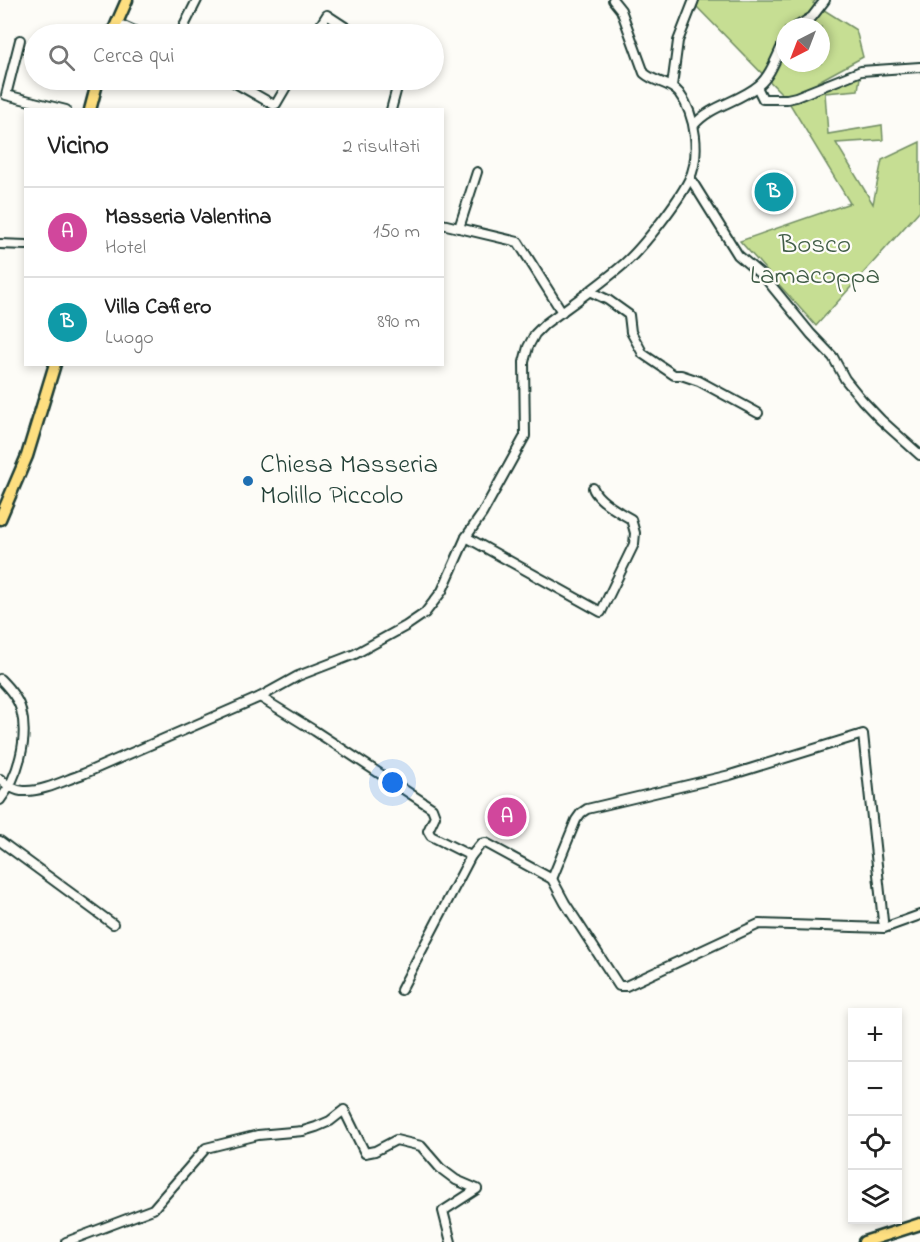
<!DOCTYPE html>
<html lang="it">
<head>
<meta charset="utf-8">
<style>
	:root { --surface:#fff; --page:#f6f6f6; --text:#222; --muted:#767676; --line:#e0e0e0; --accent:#0f766e }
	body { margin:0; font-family:"Indie Flower",sans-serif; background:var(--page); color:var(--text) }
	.controls { position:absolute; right:18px; bottom:18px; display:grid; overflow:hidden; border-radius:0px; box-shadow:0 3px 9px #0003 }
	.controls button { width:54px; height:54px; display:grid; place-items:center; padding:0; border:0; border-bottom:2px solid var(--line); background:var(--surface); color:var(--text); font:30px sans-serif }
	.compass { position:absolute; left:776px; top:18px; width:54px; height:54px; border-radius:50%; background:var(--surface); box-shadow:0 3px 9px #0003; rotate:222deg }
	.you { position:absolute; left:393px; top:783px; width:21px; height:21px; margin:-15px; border:4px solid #fff; border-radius:50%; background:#1a73e8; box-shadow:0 0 0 9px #1a73e833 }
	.badge { display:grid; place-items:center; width:39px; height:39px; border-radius:50%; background:var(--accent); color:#fff; font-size:20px; font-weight:700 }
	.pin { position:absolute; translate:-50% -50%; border:3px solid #fff; box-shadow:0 2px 6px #0006 }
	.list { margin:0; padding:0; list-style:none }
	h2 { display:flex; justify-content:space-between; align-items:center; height:78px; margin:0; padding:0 24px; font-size:26px }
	h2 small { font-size:20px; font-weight:400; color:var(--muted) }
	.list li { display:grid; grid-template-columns:39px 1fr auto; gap:18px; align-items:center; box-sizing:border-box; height:90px; padding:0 24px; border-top:2px solid var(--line) }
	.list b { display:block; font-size:22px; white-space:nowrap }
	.list p { margin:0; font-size:20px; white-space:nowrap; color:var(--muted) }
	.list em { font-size:20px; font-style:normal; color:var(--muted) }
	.icon { flex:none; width:33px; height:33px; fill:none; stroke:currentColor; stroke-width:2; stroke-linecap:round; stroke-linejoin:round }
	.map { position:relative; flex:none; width:920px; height:1242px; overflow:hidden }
	.search { position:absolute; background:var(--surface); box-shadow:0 3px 9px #0003; left:24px; top:24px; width:420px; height:66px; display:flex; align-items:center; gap:15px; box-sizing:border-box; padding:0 21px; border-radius:33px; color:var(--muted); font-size:22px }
	.panel { position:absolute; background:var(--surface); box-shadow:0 3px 9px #0003; left:24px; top:108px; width:420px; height:258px; border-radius:0px }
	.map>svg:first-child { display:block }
	.green { fill:#c6de93; stroke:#728e64; stroke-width:1.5; fill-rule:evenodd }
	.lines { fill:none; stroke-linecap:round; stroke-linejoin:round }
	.minor-casing { stroke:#1f3d34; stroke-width:12 }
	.major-casing { stroke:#1f3d34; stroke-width:15 }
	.minor { stroke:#fdfcf7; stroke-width:8 }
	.major { stroke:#fedf80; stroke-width:10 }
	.poi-dot { fill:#1f6fb2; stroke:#fdfcf7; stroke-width:2 }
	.labels { text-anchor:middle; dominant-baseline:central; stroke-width:4.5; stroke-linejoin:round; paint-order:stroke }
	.park-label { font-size:27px; fill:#405d47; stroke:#fdfcf7 }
	.poi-label { font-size:27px; fill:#1f3d34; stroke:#fdfcf7; text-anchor:start }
</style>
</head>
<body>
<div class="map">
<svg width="920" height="1242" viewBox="0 0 920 1242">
	<rect width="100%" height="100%" fill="#fdfcf7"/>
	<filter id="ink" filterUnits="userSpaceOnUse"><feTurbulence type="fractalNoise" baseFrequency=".0167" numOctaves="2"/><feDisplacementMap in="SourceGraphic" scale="12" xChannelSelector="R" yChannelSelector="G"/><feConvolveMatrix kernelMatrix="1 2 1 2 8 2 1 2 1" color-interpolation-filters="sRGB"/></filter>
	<g filter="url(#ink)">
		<path class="green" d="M 693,0 L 816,0 L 813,3 L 856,30 L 863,57 L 817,82 L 861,71 L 858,90 L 825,93 L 828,134 L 882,125 L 883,140 L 836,143 L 873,204 L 882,160 L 920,142 L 920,210 L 816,326 L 740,241 L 850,203 L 787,99 L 693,3 ZM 785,27 L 821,27 L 821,63 L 785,63 Z"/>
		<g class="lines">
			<g class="minor-casing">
				<g id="minor">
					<polyline points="117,23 141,34"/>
					<polyline points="796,27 812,17 825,0"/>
					<polyline points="180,34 197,0"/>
					<polyline points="315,34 327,15 356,34"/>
					<polyline points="20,40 6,95 66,110"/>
					<polyline points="230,80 274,105 276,104 290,80"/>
					<polyline points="672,86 678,41 694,0"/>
					<polyline points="757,87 763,99 787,99 796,97 861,71 920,67"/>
					<polyline points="391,110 399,80"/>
					<path d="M 694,125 C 711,105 739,102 759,85 C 771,75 777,55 785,40"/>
					<polyline points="690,178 738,255 766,279 811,334 833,357 845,379 862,400 881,420 920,455"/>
					<polyline points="442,224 518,242 562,312"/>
					<polyline points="459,228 477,172"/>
					<polyline points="0,244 26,245"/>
					<polyline points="589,291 608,300 629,315 631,332 643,354 674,375 681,375 699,381 758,413"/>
					<path d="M 466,537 L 601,612 L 634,544 L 635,533 L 631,519 C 620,513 597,500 593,488"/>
					<path d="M 0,679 C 9,688 18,698 21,710 C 29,739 18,777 0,800"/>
					<polyline points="260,697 315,731 432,808 435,816 428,831 431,836 471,856 481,844 486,843 552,879 565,903 619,986 626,986 759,924 884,928 920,915"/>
					<path d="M 0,779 C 7,785 16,792 26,791 C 45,791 65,780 83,774 L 260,697 L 298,676 L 355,654 L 406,626 L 425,613 L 442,591 L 466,537 L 482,514 L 525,436 L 524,362 L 528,347 L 535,334 L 545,324 C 572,304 600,285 625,263 C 643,247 678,202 689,180 C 701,155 696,115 679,93 C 670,82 655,83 644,73 L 621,10 L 613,0"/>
					<polyline points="0,841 113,924"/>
					<polyline points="552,879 576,820 581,813 587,809 730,775 863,734 883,921"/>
					<polyline points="401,990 471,856"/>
					<polyline points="66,1242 153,1209 206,1148 258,1135 303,1131 316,1127 330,1121 344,1110 365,1153 375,1151 396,1140 421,1146 440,1168 456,1180 477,1189 443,1211 451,1242"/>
				</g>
			</g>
			<g class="major-casing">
				<g id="major">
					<polyline points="112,34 127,0"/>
					<polyline points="90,110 98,80"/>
					<polyline points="0,519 27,456 55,364"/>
					<polyline points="864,1242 920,1224"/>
				</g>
			</g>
			<use href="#minor" class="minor"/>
			<use href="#major" class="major"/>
		</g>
	</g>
	<circle class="poi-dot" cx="248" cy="481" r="6"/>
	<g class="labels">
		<g class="park-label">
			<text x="815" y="245">Bosco<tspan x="815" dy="31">Lamacoppa</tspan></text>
		</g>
		<g class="poi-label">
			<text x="260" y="465">Chiesa Masseria<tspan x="260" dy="31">Molillo Piccolo</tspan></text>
		</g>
	</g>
</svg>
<div class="controls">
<button>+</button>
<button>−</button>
<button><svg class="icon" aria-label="locate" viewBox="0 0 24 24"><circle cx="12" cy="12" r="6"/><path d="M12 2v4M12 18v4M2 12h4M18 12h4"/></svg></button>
<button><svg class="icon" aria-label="layers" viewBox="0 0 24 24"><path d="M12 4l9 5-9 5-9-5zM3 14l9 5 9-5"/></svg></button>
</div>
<svg class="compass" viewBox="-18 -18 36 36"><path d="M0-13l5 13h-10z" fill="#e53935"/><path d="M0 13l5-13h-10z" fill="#767676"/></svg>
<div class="you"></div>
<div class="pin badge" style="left:507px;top:817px;background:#d1479c">A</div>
<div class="pin badge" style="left:774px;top:192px;background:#0f9aa8">B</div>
<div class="search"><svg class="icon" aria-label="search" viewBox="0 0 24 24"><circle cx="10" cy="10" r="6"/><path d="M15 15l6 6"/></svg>Cerca qui</div>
<section class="panel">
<h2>Vicino<small>2 risultati</small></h2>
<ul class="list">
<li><span class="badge" style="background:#d1479c">A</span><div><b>Masseria Valentina</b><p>Hotel</p></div><em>150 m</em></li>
<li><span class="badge" style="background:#0f9aa8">B</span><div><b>Villa Cafiero</b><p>Luogo</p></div><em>890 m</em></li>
</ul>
</section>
</div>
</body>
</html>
